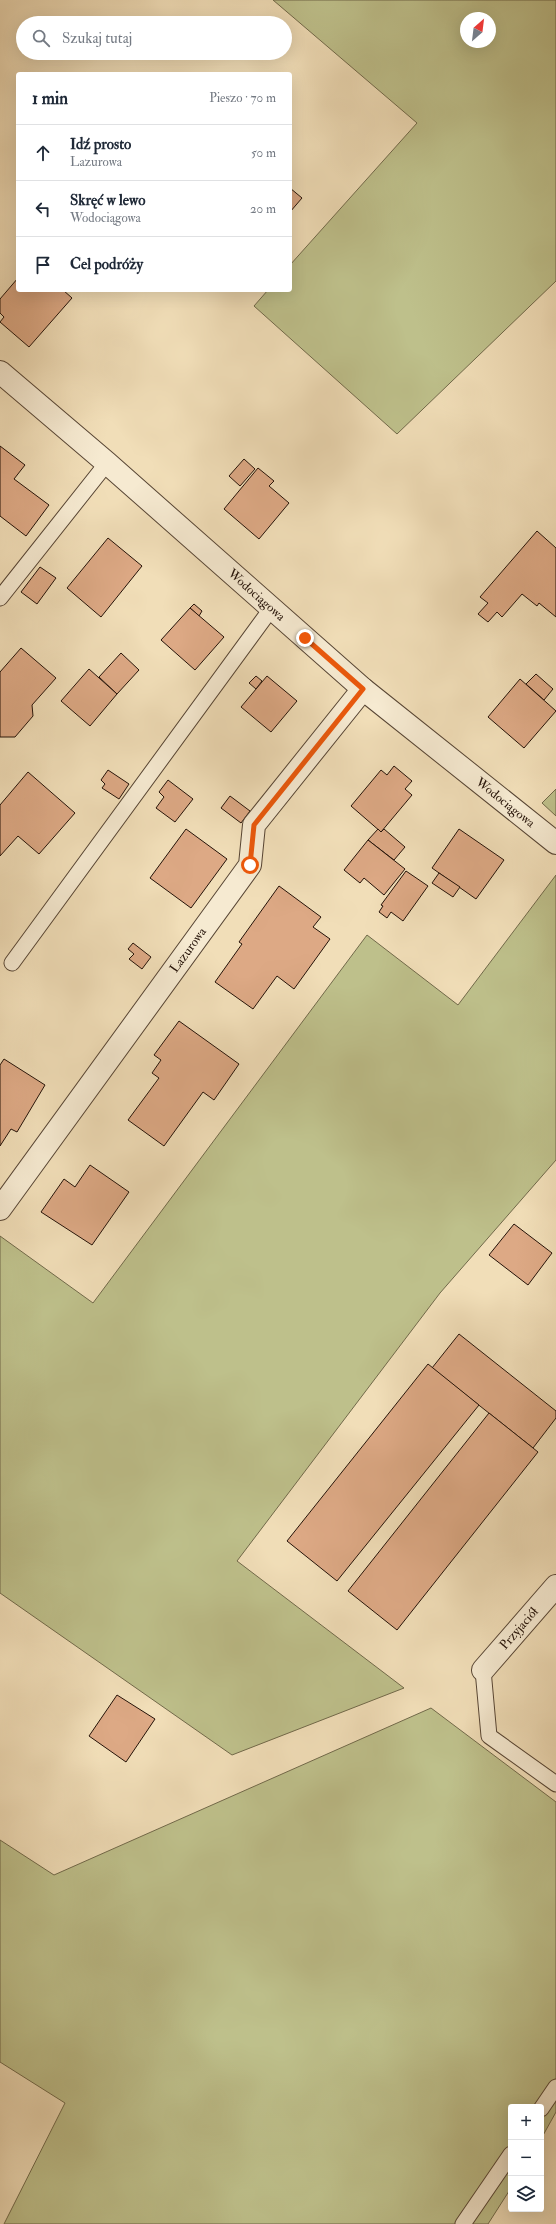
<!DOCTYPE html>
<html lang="pl">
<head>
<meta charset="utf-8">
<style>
	:root { --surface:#fff; --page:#f6f6f7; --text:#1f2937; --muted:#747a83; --line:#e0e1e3 }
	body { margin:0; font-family:"IM FELL Double Pica",serif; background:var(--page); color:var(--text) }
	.controls { position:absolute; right:12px; bottom:12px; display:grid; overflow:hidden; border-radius:4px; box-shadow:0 4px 16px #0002 }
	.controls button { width:36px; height:36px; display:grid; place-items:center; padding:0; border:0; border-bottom:1px solid var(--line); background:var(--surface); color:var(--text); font:20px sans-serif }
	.compass { position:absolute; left:460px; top:12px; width:36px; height:36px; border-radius:50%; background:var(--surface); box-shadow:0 4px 16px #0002; rotate:28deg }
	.stop { position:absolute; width:12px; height:12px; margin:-9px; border:3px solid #ea580c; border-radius:50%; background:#fff }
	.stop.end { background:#ea580c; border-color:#fff; box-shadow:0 1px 4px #0008 }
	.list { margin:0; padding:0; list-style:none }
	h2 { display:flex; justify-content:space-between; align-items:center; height:52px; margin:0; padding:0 16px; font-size:17px }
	h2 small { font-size:13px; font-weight:400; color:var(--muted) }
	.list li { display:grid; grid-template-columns:26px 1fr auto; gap:12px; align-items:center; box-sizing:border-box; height:56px; padding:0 16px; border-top:1px solid var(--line) }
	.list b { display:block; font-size:15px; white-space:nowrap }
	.list p { margin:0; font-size:13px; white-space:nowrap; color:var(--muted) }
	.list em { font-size:13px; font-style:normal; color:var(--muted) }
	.icon { flex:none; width:22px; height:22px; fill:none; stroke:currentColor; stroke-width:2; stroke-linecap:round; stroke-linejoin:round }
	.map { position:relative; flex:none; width:556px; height:2224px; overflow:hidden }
	.search { position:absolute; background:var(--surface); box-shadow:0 4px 16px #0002; left:16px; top:16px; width:276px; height:44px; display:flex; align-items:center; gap:10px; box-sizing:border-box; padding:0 14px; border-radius:22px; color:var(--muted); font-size:15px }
	.panel { position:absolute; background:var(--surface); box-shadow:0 4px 16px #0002; left:16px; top:72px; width:276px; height:220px; border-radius:4px }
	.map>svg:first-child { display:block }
	.green { fill:#bec08b; stroke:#71694a; fill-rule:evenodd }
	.building { fill:#dda985; stroke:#241208 }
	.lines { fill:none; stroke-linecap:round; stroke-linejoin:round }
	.service-casing { stroke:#574534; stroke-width:17 }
	.minor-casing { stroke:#574534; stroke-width:24 }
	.service { stroke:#f6ead1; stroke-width:15 }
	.minor { stroke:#f6ead1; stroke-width:22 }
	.route { stroke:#ea580c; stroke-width:5 }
	.labels { text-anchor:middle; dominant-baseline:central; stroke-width:3.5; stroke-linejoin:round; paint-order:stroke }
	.street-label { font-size:13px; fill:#241208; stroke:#f6ead1 }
</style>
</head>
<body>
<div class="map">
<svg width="556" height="2224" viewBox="0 0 556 2224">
	<rect width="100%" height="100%" fill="#f1deb8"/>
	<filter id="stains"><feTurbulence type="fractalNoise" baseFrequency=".005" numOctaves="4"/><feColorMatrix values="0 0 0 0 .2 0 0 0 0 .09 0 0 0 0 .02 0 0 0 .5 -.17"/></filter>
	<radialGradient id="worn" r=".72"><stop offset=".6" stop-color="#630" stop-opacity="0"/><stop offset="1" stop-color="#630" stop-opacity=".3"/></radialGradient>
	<g class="green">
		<path d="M 273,0 L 556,0 L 556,281 L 397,434 L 254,306 L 268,290 L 290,290 L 290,265 L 417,123 ZM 466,18 L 490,18 L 490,42 L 466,42 Z"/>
		<polygon points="556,789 556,816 542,803"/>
		<polygon points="556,875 556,1160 440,1293 237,1561 404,1688 232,1755 0,1593 0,1236 93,1303 367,935 458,1005"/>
		<polygon points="431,1708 556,1802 556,2112 541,2139 541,2107 511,2107 511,2188 488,2224 4,2224 65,2103 0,2062 0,1840 54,1875"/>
	</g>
	<g class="building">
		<polygon points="290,188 302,198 290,212"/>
		<polygon points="18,278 18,290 63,290 72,298 29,347 0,322 4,317 0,313 0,299"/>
		<polygon points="0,446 25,465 14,479 49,505 26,536 0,516"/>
		<polygon points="244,459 255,469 240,486 229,476"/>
		<polygon points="258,468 274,481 269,486 289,503 259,539 224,509"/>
		<polygon points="537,531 556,548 556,617 539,603 537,606 522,594 502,617 497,612 488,622 478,614 488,603 480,597"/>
		<polygon points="108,538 142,566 101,617 67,588"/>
		<polygon points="40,567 56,578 37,604 21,592"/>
		<polygon points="194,604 202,611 199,616 190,608"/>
		<polygon points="190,608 224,637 195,670 161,640"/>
		<polygon points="21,648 56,678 32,705 33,716 15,737 0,737 0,672"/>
		<polygon points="121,653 139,670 117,694 99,677"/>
		<polygon points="89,669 117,694 90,726 61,701"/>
		<polygon points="536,674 553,689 544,700 526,684"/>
		<polygon points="256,676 262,681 256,689 249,683"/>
		<polygon points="267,676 297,701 271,732 241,707"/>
		<polygon points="520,679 556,711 524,748 488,717"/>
		<polygon points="394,766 412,781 405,789 412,795 381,832 351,806 381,770 387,775"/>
		<polygon points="108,770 129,784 119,799 102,788 105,784 101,780"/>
		<polygon points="28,772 75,813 39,854 18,836 0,856 0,805"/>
		<polygon points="168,780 193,799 175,822 156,808 164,797 159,792"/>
		<polygon points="230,796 250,811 241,823 221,808"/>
		<polygon points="186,829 227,859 191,908 150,878"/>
		<polygon points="378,829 381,832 384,829 405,847 394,860 368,840"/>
		<polygon points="459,829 504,860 476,899 432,868"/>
		<polygon points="368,840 405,869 384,895 364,878 360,883 344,870"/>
		<polygon points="406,871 428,886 403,921 391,912 387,918 379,912 383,906 381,905"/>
		<polygon points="439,873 460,887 453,897 432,883"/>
		<polygon points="279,886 321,917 313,927 330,939 294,989 277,976 253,1009 215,982 242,944 239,942"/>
		<polygon points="133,943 151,957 142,969 129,959 134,954 128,949"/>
		<polygon points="179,1021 239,1064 214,1100 203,1092 164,1146 128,1120 159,1078 152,1073 161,1060 154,1055"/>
		<polygon points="4,1059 45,1085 17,1132 11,1129 0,1146 0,1065"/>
		<polygon points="90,1165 129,1192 92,1245 41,1212 64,1179 75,1187"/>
		<polygon points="514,1224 552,1253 528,1285 489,1255"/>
		<polygon points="459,1334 556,1411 556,1418 533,1448 432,1368"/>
		<polygon points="428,1364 479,1405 337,1581 287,1541"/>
		<polygon points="489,1413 538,1452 397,1630 348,1591"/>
		<polygon points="117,1695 155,1719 126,1762 89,1736"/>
	</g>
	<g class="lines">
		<g class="service-casing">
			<g id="service">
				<polyline points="0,598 107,463"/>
				<polyline points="12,963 271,609"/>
				<polyline points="483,1670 489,1736 556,1784"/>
				<polyline points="541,2109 556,2087"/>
				<polyline points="463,2224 511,2154"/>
			</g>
		</g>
		<g class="minor-casing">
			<g id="minor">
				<path id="s1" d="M 0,372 L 107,463 L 363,689 L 556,843"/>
				<path id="s2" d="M 0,1209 L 250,865 L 254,825 L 363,689"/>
				<path id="s3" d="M 483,1670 L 556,1586"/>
			</g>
		</g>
		<use href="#service" class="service"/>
		<use href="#minor" class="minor"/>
	</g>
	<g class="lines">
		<polyline class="route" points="250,865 254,825 363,689 305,638"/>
	</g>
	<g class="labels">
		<g class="street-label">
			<text stroke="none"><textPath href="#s1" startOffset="340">Wodociągowa</textPath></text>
			<text stroke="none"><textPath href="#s1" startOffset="664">Wodociągowa</textPath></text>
			<text stroke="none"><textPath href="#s2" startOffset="320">Lazurowa</textPath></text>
			<text stroke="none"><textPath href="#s3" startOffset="55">Przyjaciół</textPath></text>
		</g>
	</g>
	<rect width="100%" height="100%" filter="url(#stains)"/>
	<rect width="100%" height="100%" fill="url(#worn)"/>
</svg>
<div class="controls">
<button>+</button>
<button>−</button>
<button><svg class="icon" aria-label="layers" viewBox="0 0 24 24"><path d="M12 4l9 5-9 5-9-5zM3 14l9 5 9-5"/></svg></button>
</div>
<svg class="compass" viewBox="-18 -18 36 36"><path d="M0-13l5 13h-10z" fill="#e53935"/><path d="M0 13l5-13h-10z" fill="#747a83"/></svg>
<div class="stop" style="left:250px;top:865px"></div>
<div class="stop end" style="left:305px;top:638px"></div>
<div class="search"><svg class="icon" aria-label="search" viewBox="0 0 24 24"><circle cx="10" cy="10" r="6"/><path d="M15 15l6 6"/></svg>Szukaj tutaj</div>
<section class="panel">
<h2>1 min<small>Pieszo · 70 m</small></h2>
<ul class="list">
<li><svg class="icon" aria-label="ahead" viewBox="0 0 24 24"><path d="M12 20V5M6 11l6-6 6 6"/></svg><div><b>Idź prosto</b><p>Lazurowa</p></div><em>50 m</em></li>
<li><svg class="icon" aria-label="left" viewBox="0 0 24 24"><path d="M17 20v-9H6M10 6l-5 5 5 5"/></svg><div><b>Skręć w lewo</b><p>Wodociągowa</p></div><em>20 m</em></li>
<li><svg class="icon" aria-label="arrive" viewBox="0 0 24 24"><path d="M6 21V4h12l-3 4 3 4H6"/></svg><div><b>Cel podróży</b></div></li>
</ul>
</section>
</div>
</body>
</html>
